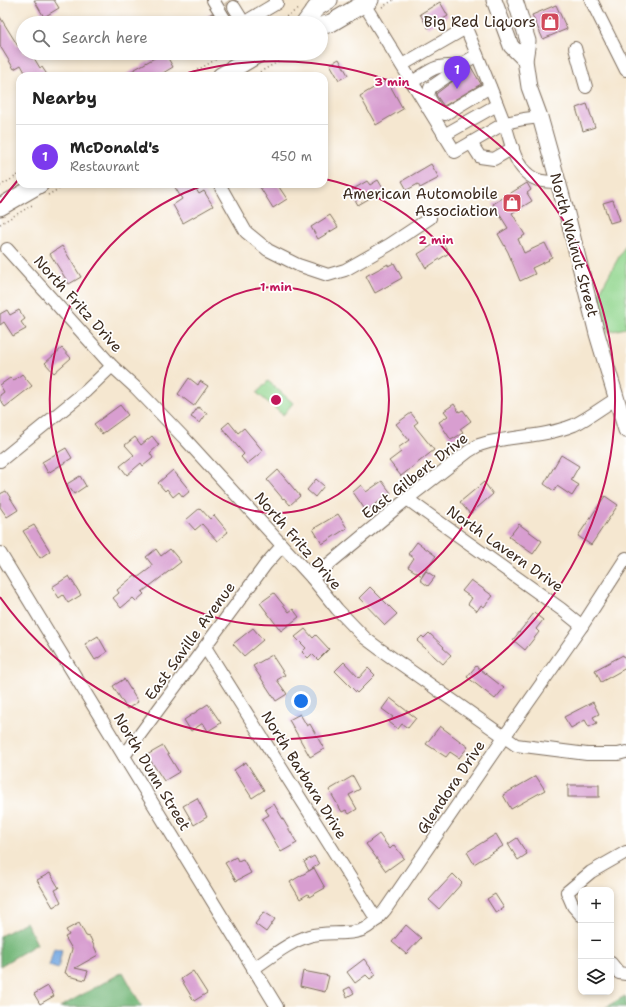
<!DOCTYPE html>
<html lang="en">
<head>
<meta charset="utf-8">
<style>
	:root { --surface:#fff; --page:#f6f6f6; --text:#222; --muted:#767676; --line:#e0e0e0; --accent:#7c3aed }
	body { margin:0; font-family:"Shantell Sans",sans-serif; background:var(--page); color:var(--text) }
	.controls { position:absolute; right:12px; bottom:12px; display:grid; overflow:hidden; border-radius:8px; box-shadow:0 2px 6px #0003 }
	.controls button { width:36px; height:36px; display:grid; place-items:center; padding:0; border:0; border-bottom:1px solid var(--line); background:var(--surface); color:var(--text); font:20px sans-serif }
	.you { position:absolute; left:301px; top:701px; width:14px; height:14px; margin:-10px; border:3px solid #fff; border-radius:50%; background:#1a73e8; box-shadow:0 0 0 6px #1a73e833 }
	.badge { display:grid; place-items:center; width:26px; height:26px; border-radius:50%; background:var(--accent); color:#fff; font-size:13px; font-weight:700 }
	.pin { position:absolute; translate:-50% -33px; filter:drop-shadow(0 1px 2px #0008) }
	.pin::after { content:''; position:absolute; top:21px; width:14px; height:12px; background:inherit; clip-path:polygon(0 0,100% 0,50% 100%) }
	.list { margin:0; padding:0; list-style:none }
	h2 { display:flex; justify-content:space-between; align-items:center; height:52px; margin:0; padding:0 16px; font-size:17px }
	h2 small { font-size:13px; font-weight:400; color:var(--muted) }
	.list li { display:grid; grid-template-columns:26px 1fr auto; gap:12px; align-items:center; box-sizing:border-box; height:64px; padding:0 16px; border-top:1px solid var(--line) }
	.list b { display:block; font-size:15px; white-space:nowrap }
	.list p { margin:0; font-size:13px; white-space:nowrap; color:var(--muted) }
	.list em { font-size:13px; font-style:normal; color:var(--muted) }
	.icon { flex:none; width:22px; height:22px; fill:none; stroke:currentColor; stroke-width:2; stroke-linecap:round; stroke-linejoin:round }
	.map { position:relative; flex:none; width:626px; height:1007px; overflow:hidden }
	.search { position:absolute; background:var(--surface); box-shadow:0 2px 6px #0003; left:16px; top:16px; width:312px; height:44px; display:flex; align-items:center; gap:10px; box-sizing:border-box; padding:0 14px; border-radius:22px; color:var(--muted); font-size:15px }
	.panel { position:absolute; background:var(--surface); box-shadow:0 2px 6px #0003; left:16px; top:72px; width:312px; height:116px; border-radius:12px }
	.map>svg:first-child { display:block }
	.green { fill:#92d68e; stroke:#668056 }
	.forest { fill:#75b779; stroke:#58704c }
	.water { fill:#76a9e2; stroke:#586a80 }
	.building { fill:#d89ed0 }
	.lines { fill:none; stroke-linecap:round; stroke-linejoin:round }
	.minor-tunnel { stroke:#d0c1ac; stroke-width:12; stroke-dasharray:12 6; stroke-linecap:butt }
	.minor-casing { stroke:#7c6c5c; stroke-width:14 }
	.major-casing { stroke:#7c6c5c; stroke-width:17 }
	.highway-casing { stroke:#7c6c5c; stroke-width:19 }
	.path { stroke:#7c6c5c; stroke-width:1.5; stroke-dasharray:1 3; stroke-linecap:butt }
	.minor { stroke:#fff; stroke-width:12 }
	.major { stroke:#fff; stroke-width:15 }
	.highway { stroke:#fff; stroke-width:17 }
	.ring { fill:none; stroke:#c2185b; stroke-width:2 }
	.labels { text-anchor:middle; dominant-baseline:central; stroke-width:3.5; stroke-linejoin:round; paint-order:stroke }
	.poi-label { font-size:15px; fill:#3b2a1e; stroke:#fff; text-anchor:end }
	.street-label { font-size:15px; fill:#3b2a1e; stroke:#fff }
	.centre { fill:#c2185b; stroke:#fff; stroke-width:2 }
	.ring-label { font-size:12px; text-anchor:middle; font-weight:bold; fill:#c2185b; stroke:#fff; stroke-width:3.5; stroke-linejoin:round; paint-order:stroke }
</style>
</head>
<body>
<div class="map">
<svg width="626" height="1007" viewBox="0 0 626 1007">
	<rect width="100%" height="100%" fill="#fff"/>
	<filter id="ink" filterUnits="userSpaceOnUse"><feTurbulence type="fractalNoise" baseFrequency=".025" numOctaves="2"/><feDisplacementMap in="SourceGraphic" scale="8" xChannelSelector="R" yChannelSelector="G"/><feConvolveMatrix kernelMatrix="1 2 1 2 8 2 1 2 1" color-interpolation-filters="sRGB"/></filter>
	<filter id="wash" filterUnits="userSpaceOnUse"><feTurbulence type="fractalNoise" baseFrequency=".012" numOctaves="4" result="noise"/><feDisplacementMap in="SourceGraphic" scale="16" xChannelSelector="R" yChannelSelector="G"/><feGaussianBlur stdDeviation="0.9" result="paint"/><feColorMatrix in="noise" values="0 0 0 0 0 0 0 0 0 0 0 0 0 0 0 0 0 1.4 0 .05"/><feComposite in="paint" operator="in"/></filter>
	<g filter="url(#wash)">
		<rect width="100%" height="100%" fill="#f5e7d0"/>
		<g class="green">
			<polygon points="626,244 626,328 608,332 599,293"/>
			<polygon points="268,381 293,403 283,415 257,393"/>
		</g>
		<g class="forest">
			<polygon points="26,922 37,944 0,966 0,936"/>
			<polygon points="123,972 142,1007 60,1007"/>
			<polygon points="625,996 626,998 626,1007 606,1007"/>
		</g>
		<polygon class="water" points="54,948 62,950 58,969 49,966"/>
		<g id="blocks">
			<g class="building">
				<polygon points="34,0 54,0 59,8 44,17"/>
				<polygon points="440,2 448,16 428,28 420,14"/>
				<polygon points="556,5 567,29 543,39 532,15"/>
				<polygon points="212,13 218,23 196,23"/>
				<polygon points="0,17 18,46 23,43 23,53 31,53 40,68 42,67 48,76 27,76 21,65 14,69 0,46"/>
				<polygon points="163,53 165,53 173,67 158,76 123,76"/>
				<polygon points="339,59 348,75 339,80 330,64"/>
				<polygon points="471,67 481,84 444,106 443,105 436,95 437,93 453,81 457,76"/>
				<polygon points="387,80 403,109 376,125 360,96"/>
				<polygon points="587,104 595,127 583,131 576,108"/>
				<polygon points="431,164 439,178 420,188 418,184 407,190 402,181"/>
				<polygon points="378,180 384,190 358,205 350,191 367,181 370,185"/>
				<polygon points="527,183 531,190 527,193 532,201 512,213 525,235 518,239 524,253 545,243 552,257 548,259 549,260 532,268 535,274 520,281 508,252 498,234 508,228 493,204"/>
				<polygon points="173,184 193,184 199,194 204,191 213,206 183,223 173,205 182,199"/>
				<polygon points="258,184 277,184 287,199 273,208"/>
				<polygon points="613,200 620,220 610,223 603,203"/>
				<polygon points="330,215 338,227 318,239 311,227"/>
				<polygon points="441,240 449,253 426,268 418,254"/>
				<polygon points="62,246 81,277 69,284 50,254"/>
				<polygon points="394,263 402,278 375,293 366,276 388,264 388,266"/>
				<polygon points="7,310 10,315 19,310 25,319 21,322 26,329 13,336 4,322 0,325 0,314"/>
				<polygon points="62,348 71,358 54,373 45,363"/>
				<polygon points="22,374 32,386 5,407 0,400 0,395 4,392 0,385 10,378 13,381"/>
				<polygon points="189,378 198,385 200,381 208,386 194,406 178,394"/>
				<polygon points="454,404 459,412 463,410 471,421 460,429 463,433 451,440 439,422 448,416 444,411"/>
				<polygon points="120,405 128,415 102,434 94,424"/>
				<polygon points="198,407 207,413 200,423 191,417"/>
				<polygon points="411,413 418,422 414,425 434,450 401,476 389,461 401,452 398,448 409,440 396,424"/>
				<polygon points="229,422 238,433 244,428 263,451 247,464 241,457 244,454 222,428"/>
				<polygon points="152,436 159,445 150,453 153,458 143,466 141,463 127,475 120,466 134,455 125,445 135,437 141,445"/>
				<polygon points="66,448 72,458 48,473 42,462"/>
				<polygon points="561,455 579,466 571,480 579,485 572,496 557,486 554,491 544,484"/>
				<polygon points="173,470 190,491 183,497 179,492 173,497 167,489 165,491 158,483"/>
				<polygon points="278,470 300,496 290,505 284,498 283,499 267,480"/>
				<polygon points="80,476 86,486 74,494 67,484"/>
				<polygon points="316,479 324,486 315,497 307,490"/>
				<polygon points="382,481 391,493 366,511 353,492 361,485 366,492"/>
				<polygon points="484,482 493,494 470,514 460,502"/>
				<polygon points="6,491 18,510 7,517 0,507 0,494"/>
				<polygon points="605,496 618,505 591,545 578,536"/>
				<polygon points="200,508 210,519 214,515 228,532 217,541 202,524 195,530 186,520"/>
				<polygon points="338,514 347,528 322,544 313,529"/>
				<polygon points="519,524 542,541 533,554 509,537"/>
				<polygon points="34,525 50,551 40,558 23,531"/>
				<polygon points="417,542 436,556 422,576 408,567 414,558 408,554"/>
				<polygon points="156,549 161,556 170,549 181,562 142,592 144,594 136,601 133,598 121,608 113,598 119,593 117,590 135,575 137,578 153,566 146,557"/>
				<polygon points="426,571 435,577 428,586 420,580"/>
				<polygon points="69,576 81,595 68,603 63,595 59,598 52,587"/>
				<polygon points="471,580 493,596 484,607 481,605 477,611 468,604 472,598 462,591"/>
				<polygon points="370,587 397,614 385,625 359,598"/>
				<polygon points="274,593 289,612 293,609 299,617 281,631 260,603"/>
				<polygon points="534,613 543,620 536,629 539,632 525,650 513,640"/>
				<polygon points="253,628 263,640 244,656 233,644"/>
				<polygon points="305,629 313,638 316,635 329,649 318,660 312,654 308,658 302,652 306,648 295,637"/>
				<polygon points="429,633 444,647 443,648 451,655 443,664 417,641 422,636 424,638"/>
				<polygon points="98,636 107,652 95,660 85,644"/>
				<polygon points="272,655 285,675 277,680 287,694 276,701 253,666"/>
				<polygon points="623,655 626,660 626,668 601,682 595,670"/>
				<polygon points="344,662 359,678 368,668 375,675 357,693 335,671"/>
				<polygon points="476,666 504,688 495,699 467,677"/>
				<polygon points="124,679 138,702 127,709 113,686"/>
				<polygon points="390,698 416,718 408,728 402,724 398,729 389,722 393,717 382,709"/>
				<polygon points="593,702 599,714 593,717 597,723 589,727 585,720 571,728 564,717"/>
				<polygon points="208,704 221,723 208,731 203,723 191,731 184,720"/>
				<polygon points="300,714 307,726 310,724 324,749 310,757 289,720"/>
				<polygon points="440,726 468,747 459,758 450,752 446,757 426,744"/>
				<polygon points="163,746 179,772 164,781 147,755"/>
				<polygon points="246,762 264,790 252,798 234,770"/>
				<polygon points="353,776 360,789 349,795 357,809 349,814 346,810 342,812 329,790"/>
				<polygon points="536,776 545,790 511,809 503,795"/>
				<rect x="568" y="785" width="31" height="12"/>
				<polygon points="197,798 207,817 194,825 183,806"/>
				<polygon points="274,804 297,843 281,852 262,819 269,815 265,809"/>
				<polygon points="379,834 390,849 394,845 404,858 386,871 366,844"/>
				<polygon points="496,834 503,846 474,864 467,852"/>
				<polygon points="517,838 527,854 518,860 508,844"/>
				<polygon points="314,856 319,864 309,871 304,862"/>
				<polygon points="236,857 238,861 243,859 251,873 236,881 225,863"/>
				<polygon points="314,868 325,888 309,897 308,894 300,899 290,882"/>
				<polygon points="50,873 59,888 55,890 61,902 53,907 37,880"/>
				<polygon points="453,874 462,883 439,909 429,900"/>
				<polygon points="495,894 504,908 496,913 487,899"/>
				<polygon points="264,912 275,919 266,932 255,924"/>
				<polygon points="79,923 86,936 90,937 98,955 75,968 88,971 85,980 68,976 66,973 65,973 72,949 65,937 69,935 66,930"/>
				<polygon points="406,925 421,938 406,954 392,942"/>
				<polygon points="364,959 376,975 370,979 366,975 355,983 347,972"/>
				<polygon points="193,971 207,993 194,1001 181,979"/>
				<polygon points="303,971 329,976 325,992 300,986"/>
				<polygon points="48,986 54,996 40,1004 34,994"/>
				<polygon points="350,987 354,993 347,997 344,990"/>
			</g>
		</g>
	</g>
	<g filter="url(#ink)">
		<use href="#blocks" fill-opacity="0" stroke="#7c6c5c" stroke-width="1"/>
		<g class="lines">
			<polyline class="minor-tunnel" points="229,0 234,7"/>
			<g class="minor-casing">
				<g id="minor">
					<polyline points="213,0 227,23"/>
					<polyline points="591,0 626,70"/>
					<polyline points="364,4 455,152 505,123 524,119 540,117"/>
					<polyline points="234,7 244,23"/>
					<polyline points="250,19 277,3 275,0"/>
					<polyline points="575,48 586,87"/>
					<path d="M 477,55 L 450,71 L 449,75 L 430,88 L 428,96 C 433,104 435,111 445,114 L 490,87"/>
					<path d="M 402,65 L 466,28 C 479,59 492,91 504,122 C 510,137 512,156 522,168 C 532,181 542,182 557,182"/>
					<path d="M 412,82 C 430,71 436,63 458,67"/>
					<polyline points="444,135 497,105"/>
					<polyline points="471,143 480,157 494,159 513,148"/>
					<polyline points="219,184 246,232 268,250 298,265 328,275 345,270 389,245 430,218"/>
					<polyline points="7,249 112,366 135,387 186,440 312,578 337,609 365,638 381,650 516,745 587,754 618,754 626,752"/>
					<polyline points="0,461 86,391 112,366"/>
					<polyline points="407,499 561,609 582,626"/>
					<polyline points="0,553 277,1007"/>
					<path d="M 312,578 L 407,499 L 469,451 L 479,445 L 489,442 C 517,436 547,436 574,425 C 589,418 602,407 616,399"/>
					<polyline points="205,647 377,920"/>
					<polyline points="124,756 266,564 282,546"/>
					<polyline points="581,915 573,906 567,892 591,872 626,852"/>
					<polyline points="611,963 619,973 626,974"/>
					<path d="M 253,969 C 271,957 289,942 309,936 C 326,931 351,936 364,929 C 373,925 379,917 385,910 L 504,737 L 582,626 L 626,558"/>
				</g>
			</g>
			<g class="major-casing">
				<g id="major">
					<polyline points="494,0 511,46 525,60"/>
					<polyline points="515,0 528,41 525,60 529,87 540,117 567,214 597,334 626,430"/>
				</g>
			</g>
			<g class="highway-casing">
				<g id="highway">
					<polyline points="305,23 316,8 329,0"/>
					<polyline points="321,26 331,23 370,0"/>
					<polyline points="221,76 260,53"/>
					<polyline points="0,207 40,184"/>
				</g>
			</g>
			<g class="path">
				<polyline points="382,7 394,0"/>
				<polyline points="276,23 298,9"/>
				<polyline points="187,76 227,53"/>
				<polyline points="253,76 293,53"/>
				<polyline points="0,186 20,174"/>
				<polyline points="48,195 67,184"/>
				<polyline points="0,224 34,204"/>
			</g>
			<use href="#minor" class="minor"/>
			<use href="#major" class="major"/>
			<use href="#highway" class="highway"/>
		</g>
	</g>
	<g class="ring">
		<circle cx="276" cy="400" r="113"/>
		<path d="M325 179A226 226 0 1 1 208 184"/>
		<path d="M0 203A339 339 0 0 1 18 180M177 76A339 339 0 1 1 0 597"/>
	</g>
	<defs>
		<g id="shop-square" transform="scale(1)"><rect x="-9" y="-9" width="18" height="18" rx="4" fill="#d1495b" stroke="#fff"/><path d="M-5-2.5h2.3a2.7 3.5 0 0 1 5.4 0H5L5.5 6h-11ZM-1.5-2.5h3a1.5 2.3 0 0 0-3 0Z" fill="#fff"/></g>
	</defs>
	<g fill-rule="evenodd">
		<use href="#shop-square" x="550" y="22"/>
		<use href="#shop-square" x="512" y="203"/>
	</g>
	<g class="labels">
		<g class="poi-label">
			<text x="536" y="22">Big Red Liquors</text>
			<text x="498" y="194">American Automobile<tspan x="498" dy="17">Association</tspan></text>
		</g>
		<g class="street-label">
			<text transform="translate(574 245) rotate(75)">North Walnut Street</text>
			<text transform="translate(78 304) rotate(48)">North Fritz Drive</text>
			<text transform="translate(415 476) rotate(-38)">East Gilbert Drive</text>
			<text transform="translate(298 541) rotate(49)">North Fritz Drive</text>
			<text transform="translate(505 549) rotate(35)">North Lavern Drive</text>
			<text transform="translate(190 641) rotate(-54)">East Saville Avenue</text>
			<text transform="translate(152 772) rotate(59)">North Dunn Street</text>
			<text transform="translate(304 775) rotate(58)">North Barbara Drive</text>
			<text transform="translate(451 787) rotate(-56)">Glendora Drive</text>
		</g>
	</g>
	<circle cx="276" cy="400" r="6" class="centre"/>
	<g class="ring-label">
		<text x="392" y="86">3 min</text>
		<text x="436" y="244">2 min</text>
		<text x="276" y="291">1 min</text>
	</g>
</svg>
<div class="controls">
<button>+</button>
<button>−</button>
<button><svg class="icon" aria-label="layers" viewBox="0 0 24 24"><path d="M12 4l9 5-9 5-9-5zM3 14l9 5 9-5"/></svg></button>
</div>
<div class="you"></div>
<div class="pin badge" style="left:457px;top:89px">1</div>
<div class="search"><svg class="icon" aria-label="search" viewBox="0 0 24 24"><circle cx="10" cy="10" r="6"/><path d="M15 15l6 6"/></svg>Search here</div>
<section class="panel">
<h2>Nearby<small></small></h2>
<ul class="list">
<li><span class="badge">1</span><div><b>McDonald's</b><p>Restaurant</p></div><em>450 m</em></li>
</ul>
</section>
</div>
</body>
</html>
